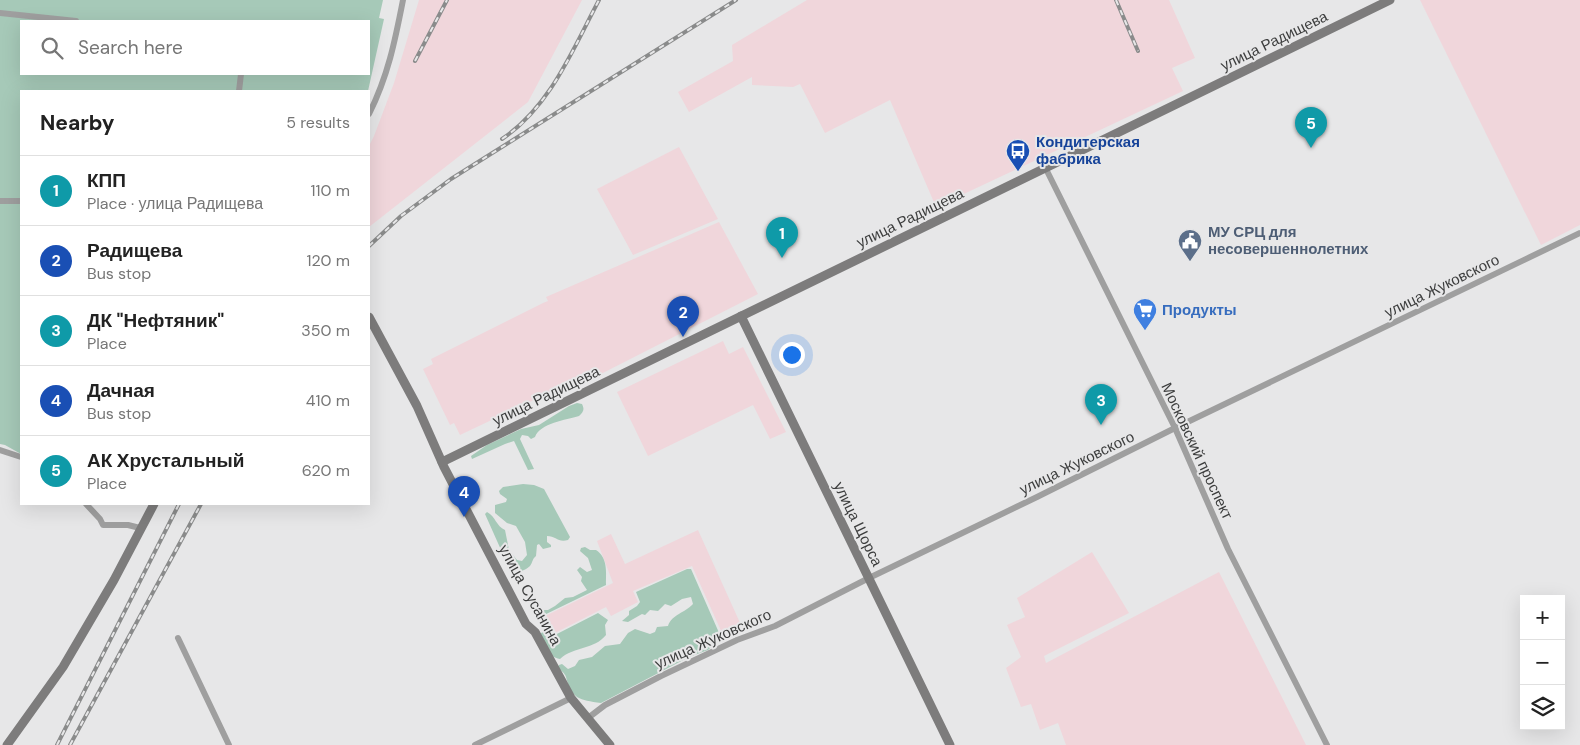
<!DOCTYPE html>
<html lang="en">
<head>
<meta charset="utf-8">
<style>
	:root { --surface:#fff; --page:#f6f6f6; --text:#222; --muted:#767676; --line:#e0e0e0; --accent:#374dbf }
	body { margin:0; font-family:"DM Sans",sans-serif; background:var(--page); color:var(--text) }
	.controls { position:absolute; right:15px; bottom:15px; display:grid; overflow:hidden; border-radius:0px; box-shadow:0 5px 20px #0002 }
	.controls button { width:45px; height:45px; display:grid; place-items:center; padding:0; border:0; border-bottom:1px solid var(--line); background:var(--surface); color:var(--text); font:25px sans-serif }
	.you { position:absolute; left:791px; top:354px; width:18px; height:18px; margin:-12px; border:4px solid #fff; border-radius:50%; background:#1a73e8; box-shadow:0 0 0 8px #1a73e833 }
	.badge { display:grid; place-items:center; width:32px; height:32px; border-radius:50%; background:var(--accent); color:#fff; font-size:16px; font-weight:700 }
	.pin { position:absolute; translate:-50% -41px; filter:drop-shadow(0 1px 2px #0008) }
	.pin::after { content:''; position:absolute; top:26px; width:18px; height:15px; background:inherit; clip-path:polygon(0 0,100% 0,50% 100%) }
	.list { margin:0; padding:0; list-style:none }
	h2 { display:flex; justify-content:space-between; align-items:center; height:65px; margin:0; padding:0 20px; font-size:21px }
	h2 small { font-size:16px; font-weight:400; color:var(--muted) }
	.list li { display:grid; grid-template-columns:32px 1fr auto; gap:15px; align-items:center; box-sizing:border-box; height:70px; padding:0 20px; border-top:1px solid var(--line) }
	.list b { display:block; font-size:19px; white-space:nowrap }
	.list p { margin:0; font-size:16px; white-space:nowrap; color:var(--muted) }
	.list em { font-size:16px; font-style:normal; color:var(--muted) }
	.icon { flex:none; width:28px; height:28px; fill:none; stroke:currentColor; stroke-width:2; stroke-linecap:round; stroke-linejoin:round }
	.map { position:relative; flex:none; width:1580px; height:745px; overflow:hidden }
	.search { position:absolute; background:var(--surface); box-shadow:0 5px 20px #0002; left:20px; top:20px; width:350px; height:55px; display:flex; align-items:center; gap:12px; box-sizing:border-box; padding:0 18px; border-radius:0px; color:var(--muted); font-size:19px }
	.panel { position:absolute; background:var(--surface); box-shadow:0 5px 20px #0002; left:20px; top:90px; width:350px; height:415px; border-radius:0px }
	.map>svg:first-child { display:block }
	.industrial { fill:#f0d6db }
	.green { fill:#a6c9b8; fill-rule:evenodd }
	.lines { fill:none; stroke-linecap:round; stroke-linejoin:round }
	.street { stroke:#9f9f9f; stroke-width:6 }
	.secondary { stroke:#7d7c7c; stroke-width:9 }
	.rail-casing { stroke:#8a8b8b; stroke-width:4 }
	.rail { stroke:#e7e7e8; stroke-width:2; stroke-dasharray:5.5; stroke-linecap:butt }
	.labels { text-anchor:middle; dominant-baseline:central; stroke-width:4; stroke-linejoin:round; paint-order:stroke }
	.street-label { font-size:15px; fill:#3c3d3d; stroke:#e7e7e8 }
	.transit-label { font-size:15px; font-weight:bold; fill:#164399; stroke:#e7e7e8; text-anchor:start }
	.service-label { font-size:15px; font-weight:bold; fill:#4e5e75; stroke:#e7e7e8; text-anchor:start }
	.shop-label { font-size:15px; font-weight:bold; fill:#366cbe; stroke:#e7e7e8; text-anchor:start }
</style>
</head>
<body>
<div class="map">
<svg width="1580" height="745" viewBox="0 0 1580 745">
	<rect width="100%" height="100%" fill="#e7e7e8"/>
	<g class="industrial">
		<polygon points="419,0 582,0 528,102 369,227 369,146 374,136 394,83"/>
		<polygon points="807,0 1169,0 1195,58 1172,68 1183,91 936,207 890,100 825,133 800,84 793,87 752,85 752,77 689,112 678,92 733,61 732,45"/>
		<polygon points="1420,0 1580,0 1580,225 1541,245"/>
		<polygon points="679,147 718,219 633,255 597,189"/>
		<polygon points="719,222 758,294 593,378 589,374 460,435 454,423 450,425 423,369 433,364 431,359 543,303 548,301 546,297"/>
		<polygon points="723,341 729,354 743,347 786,432 770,439 753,405 648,456 617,392"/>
		<polygon points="698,530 741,625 722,633 692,566 633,591 638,602 611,616 606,607 551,635 541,618 613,583 597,541 611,534 625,564"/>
		<polygon points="1092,552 1129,613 1044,656 1046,663 1219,572 1306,745 1066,745 1058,723 1040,730 1031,704 1021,707 1006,668 1021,657 1007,625 1025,617 1017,598"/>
	</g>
	<g class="green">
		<path d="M 0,0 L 383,0 L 379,18 L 384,19 L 368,91 L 21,91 L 21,454 L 5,445 L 0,444 ZM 21,21 L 369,21 L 369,74 L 21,74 Z"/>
		<path d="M 577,403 L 582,404 C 585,410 583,412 579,416 C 566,420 540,423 535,437 L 531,439 L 528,436 L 522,435 L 520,439 L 534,469 L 528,470 L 514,441 L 505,444 L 472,459 L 471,456 L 487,445 L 521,429 L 539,425 L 569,406 Z"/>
		<path d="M 523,484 L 534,485 L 544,489 L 570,537 L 568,540 C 558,543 556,536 547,536 L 547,542 L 551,545 L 551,547 L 543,549 L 539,544 L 537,545 L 536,556 C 532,559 533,562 530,566 C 526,570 521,571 516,573 L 510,570 L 485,514 L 487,512 C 496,517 496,526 505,530 L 509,550 L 517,560 L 522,561 L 527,555 L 525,542 L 516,526 L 507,523 L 495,513 L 495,505 L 506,502 L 507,499 L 500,494 L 499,491 L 503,487 Z"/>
		<path d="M 585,547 L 590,550 L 596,550 C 608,558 606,572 606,585 L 542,616 L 540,614 L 544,610 L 548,610 L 555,606 L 565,598 L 573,597 L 587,590 L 581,581 L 582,577 L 577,570 L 580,567 L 587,572 L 592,570 L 588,558 L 580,551 L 581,548 Z"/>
		<path d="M 687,569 L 691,569 L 720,635 L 718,641 L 708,650 L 689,657 L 601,703 C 579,700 572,699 566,677 C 565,673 560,670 558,667 L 559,665 L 562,664 L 568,669 L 575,666 L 579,660 L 592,657 L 605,646 L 620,644 L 628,633 L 635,629 L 650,634 L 655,632 L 657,627 L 668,626 C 672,614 685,613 693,604 L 691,597 L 682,599 L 671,606 L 665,604 L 658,611 L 650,610 L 645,615 L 642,614 L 628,622 L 622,621 L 629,615 L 629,611 L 637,606 L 640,602 L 636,592 Z"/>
		<path d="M 598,613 L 608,620 L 605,625 L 606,635 C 594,650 574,646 560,659 C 548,657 545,645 541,635 L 541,633 L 546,631 L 549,636 L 553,636 Z"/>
	</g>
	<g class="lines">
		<g class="street">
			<polyline points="0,13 76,21"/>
			<polyline points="239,91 241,74"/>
			<path d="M 369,114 C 388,76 395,41 403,0"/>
			<polyline points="1045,167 1175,428 1228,549 1327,745"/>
			<polyline points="0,201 21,201"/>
			<polyline points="0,450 21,457"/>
			<polyline points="86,504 100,519 103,525 128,525 140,528"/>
			<polyline points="178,638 229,745"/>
			<polyline points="588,718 605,705 661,676 737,640 775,626 869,578 1037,497 1175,428 1580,233"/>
			<polyline points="475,745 571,698"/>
		</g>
		<g class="secondary">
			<polyline points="741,316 950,745"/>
			<polyline points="369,317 417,406 444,467 526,624 535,632 571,698 610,745"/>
			<polyline points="442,462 1390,0"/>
			<polyline points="7,745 63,667 114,580 154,504"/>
		</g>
		<g class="rail-casing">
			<g id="rail">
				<polyline points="1116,0 1138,51"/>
				<polyline points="415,61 447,0"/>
				<path d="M 502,139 C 550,107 573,49 599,0"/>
				<polyline points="369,246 401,216 451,179 736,0"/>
				<polyline points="57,745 179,504"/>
				<polyline points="70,745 201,504"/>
			</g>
		</g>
		<use href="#rail" class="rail"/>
	</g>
	<defs>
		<g id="bus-pin" transform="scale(1.25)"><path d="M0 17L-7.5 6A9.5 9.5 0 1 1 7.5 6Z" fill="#1a4fb4" stroke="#e7e7e8"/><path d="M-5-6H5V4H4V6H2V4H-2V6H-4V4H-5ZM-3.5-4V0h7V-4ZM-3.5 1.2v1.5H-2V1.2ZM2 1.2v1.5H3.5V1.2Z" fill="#fff"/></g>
		<g id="civic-pin" transform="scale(1.25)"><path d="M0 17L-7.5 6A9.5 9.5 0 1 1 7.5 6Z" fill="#5c6f8a" stroke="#e7e7e8"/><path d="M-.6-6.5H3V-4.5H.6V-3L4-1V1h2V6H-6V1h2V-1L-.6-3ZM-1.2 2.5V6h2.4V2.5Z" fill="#fff"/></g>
		<g id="supermarket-pin" transform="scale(1.25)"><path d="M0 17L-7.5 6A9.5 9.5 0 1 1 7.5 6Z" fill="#3f7fe0" stroke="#e7e7e8"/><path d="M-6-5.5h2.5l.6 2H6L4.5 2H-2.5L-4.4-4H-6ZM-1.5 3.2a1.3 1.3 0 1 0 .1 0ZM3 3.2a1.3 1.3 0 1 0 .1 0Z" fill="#fff"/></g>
	</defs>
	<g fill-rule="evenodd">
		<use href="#bus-pin" x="1018" y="151"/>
		<use href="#civic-pin" x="1190" y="241"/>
		<use href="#supermarket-pin" x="1145" y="310"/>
	</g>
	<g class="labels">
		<g class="street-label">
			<text transform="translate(1274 41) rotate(-26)">улица Радищева</text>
			<text transform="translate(910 218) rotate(-26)">улица Радищева</text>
			<text transform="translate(1442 286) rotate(-26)">улица Жуковского</text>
			<text transform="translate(546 396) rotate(-26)">улица Радищева</text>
			<text transform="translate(1197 451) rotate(65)">Московский проспект</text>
			<text transform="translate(1077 463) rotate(-26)">улица Жуковского</text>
			<text transform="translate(858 524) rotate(64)">улица Щорса</text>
			<text transform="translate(530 595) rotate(61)">улица Сусанина</text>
			<text transform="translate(713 639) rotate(-24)">улица Жуковского</text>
		</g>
		<g class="transit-label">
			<text x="1036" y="142">Кондитерская<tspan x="1036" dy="17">фабрика</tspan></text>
		</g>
		<g class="service-label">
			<text x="1208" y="232">МУ СРЦ для<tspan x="1208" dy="17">несовершеннолетних</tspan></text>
		</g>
		<g class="shop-label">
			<text x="1162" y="310">Продукты</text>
		</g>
	</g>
</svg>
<div class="controls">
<button>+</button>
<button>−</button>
<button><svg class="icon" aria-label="layers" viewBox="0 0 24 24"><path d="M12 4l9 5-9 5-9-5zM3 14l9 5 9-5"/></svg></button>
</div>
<div class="you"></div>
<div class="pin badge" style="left:782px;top:258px;background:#0f9aa8">1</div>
<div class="pin badge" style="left:683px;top:337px;background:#1a4fb4">2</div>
<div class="pin badge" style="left:1101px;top:425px;background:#0f9aa8">3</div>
<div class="pin badge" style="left:464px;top:517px;background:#1a4fb4">4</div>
<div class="pin badge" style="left:1311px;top:148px;background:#0f9aa8">5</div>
<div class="search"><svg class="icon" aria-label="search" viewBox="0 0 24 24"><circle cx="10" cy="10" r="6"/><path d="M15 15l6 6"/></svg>Search here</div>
<section class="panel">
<h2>Nearby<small>5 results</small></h2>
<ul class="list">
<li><span class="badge" style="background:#0f9aa8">1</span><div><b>КПП</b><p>Place · улица Радищева</p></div><em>110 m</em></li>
<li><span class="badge" style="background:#1a4fb4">2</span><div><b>Радищева</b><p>Bus stop</p></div><em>120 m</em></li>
<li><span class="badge" style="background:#0f9aa8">3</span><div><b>ДК &quot;Нефтяник&quot;</b><p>Place</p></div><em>350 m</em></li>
<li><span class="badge" style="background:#1a4fb4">4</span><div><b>Дачная</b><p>Bus stop</p></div><em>410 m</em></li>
<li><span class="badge" style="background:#0f9aa8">5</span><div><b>АК Хрустальный</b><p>Place</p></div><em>620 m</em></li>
</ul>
</section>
</div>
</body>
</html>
